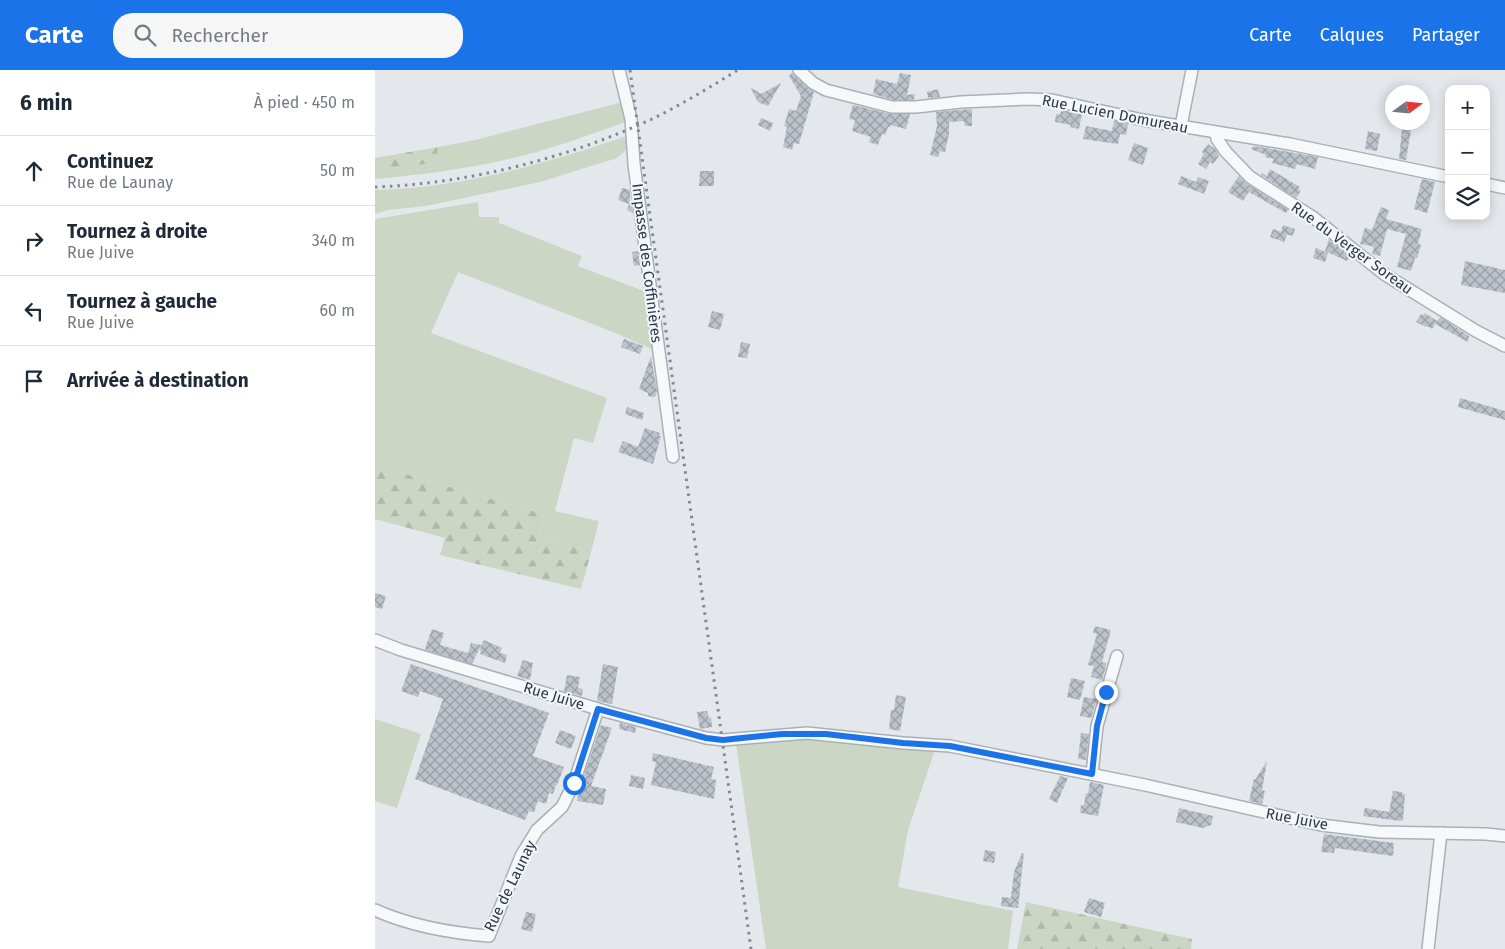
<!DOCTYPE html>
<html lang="fr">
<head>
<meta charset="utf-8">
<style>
	:root { --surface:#fff; --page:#f6f6f7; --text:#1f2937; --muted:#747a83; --line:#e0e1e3; --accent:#1a73e8 }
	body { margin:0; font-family:"Fira Sans",sans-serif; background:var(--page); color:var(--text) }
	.controls { position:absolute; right:15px; top:15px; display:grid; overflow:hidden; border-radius:10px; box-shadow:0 2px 12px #0003 }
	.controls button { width:45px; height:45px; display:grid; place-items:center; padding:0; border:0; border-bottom:1px solid var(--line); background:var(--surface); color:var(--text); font:25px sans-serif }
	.compass { position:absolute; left:1010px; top:15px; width:45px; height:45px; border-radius:50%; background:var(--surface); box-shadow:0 2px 12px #0003; rotate:75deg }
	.stop { position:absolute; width:15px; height:15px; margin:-11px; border:4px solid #1a73e8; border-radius:50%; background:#fff }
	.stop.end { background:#1a73e8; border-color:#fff; box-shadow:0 1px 5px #0008 }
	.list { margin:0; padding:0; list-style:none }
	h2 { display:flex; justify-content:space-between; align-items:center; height:65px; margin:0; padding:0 20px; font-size:21px }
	h2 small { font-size:16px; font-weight:400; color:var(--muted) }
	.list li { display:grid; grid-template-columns:32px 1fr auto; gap:15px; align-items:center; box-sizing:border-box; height:70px; padding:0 20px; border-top:1px solid var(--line) }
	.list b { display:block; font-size:19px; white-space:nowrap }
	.list p { margin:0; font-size:16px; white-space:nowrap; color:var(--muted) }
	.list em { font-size:16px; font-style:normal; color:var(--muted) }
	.icon { flex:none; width:28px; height:28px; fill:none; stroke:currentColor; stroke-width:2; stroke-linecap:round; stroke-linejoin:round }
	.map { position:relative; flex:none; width:1130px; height:879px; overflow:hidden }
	header { display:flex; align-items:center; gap:30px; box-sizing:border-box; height:70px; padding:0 25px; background:var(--accent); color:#fff }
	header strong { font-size:24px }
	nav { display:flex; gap:28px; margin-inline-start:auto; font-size:18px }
	.search { width:350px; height:45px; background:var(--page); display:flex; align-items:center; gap:12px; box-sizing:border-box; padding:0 18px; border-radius:20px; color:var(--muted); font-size:19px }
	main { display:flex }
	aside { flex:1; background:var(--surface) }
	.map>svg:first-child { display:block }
	.grass { fill:#cbd6c5 }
	.forest { fill:url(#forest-firs) }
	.building { fill:url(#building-cross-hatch) }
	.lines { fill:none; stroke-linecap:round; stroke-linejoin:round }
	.minor-casing { stroke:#a9b0b7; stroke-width:14 }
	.minor { stroke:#f7f8fa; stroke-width:11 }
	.rail { stroke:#7d8996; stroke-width:3; stroke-dasharray:2.5 5; stroke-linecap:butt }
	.route { stroke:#1a73e8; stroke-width:6 }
	.labels { text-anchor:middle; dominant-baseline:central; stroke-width:4; stroke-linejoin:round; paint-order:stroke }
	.street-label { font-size:15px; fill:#2b3845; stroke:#f4f7f9 }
</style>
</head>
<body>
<header>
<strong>Carte</strong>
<div class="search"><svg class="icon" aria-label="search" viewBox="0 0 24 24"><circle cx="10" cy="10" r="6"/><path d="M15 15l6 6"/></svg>Rechercher</div>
<nav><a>Carte</a><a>Calques</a><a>Partager</a></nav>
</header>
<main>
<aside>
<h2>6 min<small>À pied · 450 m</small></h2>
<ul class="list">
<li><svg class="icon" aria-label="ahead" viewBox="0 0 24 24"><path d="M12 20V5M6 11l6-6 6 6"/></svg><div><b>Continuez</b><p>Rue de Launay</p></div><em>50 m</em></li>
<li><svg class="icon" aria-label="right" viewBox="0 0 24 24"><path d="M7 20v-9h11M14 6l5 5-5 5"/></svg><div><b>Tournez à droite</b><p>Rue Juive</p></div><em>340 m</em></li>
<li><svg class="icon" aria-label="left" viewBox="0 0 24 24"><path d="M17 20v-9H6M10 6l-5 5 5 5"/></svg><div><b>Tournez à gauche</b><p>Rue Juive</p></div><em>60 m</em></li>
<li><svg class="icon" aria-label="arrive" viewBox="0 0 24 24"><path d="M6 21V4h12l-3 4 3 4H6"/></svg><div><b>Arrivée à destination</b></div></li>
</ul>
</aside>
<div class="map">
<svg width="1130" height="879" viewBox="0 0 1130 879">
	<defs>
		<pattern id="forest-firs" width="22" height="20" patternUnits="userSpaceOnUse" patternTransform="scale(1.25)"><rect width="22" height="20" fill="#cbd6c5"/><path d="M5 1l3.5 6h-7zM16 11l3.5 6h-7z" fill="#aeb8ab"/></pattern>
		<pattern id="building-cross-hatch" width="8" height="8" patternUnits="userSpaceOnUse" patternTransform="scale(1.25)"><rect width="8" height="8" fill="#bbc2ca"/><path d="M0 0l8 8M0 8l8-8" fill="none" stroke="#989fa6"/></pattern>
	</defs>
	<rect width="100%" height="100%" fill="#e4e8ec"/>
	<g class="grass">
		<path d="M 248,32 L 253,51 C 211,66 169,82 125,91 C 84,100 42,105 0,109 L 0,101 L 17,101 L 62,85 L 63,77 L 100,70 Z"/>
		<path d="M 255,65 C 253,78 251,83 239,89 L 165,112 L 51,136 L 13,140 L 0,144 L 0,120 C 91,117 169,94 255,65 Z"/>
		<polygon points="103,132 104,147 124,147 124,153 207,186 203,196 274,223 281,281 238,262 83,202 56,263 232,328 218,373 199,368 180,441 224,451 214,490 206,489 209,479 164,467 168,444 0,395 0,149"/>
		<polygon points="0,649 46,664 22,738 0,731"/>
		<polygon points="423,668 464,670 560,680 533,760 523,817 638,841 633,879 391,879 361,674"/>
	</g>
	<g class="forest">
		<polygon points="63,77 62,85 57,92 17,101 0,101 0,88"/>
		<polygon points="0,395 168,444 164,467 209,479 207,489 214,490 206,519 65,485 70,468 0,449"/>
		<polygon points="651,832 817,869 816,879 642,879"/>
	</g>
	<g class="building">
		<polygon points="417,3 433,18 439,22 424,74 419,73 417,80 408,77 412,57 409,56 414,39 421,41 426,26 414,6"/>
		<polygon points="525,3 536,5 532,25 540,24 539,30 518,30 498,24 501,9 522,14"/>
		<polygon points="406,13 393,36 383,32 375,17 386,24"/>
		<polygon points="563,19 565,27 553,28 552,22"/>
		<polygon points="478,35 515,44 535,44 531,59 515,55 515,57 513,57 510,65 507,64 503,75 494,72 496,67 477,61 480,50 474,49"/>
		<polygon points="597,39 597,56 590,56 589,51 574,52 574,64 570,82 565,81 563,87 555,85 562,56 561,42"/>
		<polygon points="686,40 707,44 704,59 695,57 696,55 680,52 681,44 685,45"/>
		<polygon points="386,48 398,53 395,61 383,55"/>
		<polygon points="739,51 753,54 751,65 745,64 743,74 708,69 711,56 737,61"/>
		<polygon points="1027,59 1036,60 1031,90 1024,89"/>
		<polygon points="993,61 1005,64 1002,81 990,79"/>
		<polygon points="759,73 773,78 768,95 753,90"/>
		<polygon points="833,74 840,79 844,86 838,94 835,92 831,99 823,94 829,84 827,82"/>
		<polygon points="879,76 943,87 940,99 922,94 920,99 897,93 899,89 890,87 891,85 876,79"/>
		<polygon points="895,99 925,117 923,119 926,121 921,128 886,105 887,103 892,106"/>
		<polygon points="325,101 339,101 339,116 324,116"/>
		<polygon points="806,106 821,112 823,107 834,111 829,124 803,114"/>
		<polygon points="864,106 871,113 913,140 911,143 874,122 868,131 853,122"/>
		<polygon points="1047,109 1060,112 1052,143 1039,139"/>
		<polygon points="247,118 255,120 255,133 257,133 258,143 252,140 254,134 243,130"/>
		<polygon points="1006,137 1014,140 1011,149 1047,159 1043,174 1046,175 1042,188 1040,188 1036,201 1022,197 1031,164 1012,159 1005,186 997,184 999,178 997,176 985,174 990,158 997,160"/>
		<polygon points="908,155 920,159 918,166 910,164 912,165 909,172 895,167 898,159 906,162"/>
		<polygon points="954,169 976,187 972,191 950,181"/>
		<polygon points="941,178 953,183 950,192 938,188"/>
		<polygon points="263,181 265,195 259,196 257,182"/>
		<polygon points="1090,191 1130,200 1130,223 1086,215"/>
		<polygon points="337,241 349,244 345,260 333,257"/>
		<polygon points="1050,243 1062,251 1057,259 1052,256 1051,257 1041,252 1046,244 1049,245"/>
		<polygon points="1065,247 1094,266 1093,272 1060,254"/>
		<polygon points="249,269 268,276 265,284 246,277"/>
		<polygon points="366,272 375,274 372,288 363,287"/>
		<polygon points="276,286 282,321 280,327 273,326 273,323 264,319"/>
		<polygon points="1085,328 1130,341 1130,350 1083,337"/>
		<polygon points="252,337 269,343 267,350 250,344"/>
		<polygon points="270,358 285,363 284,366 286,366 278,394 243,382 248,371 263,377"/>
		<polygon points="0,523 11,526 7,539 0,537"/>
		<polygon points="720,556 736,560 727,592 732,593 727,610 716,607 719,596 713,595 722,564 718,563"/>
		<polygon points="57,559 69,563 65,575 93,583 96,573 106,575 97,594 51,580 50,578"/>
		<polygon points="109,570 127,578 125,583 132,585 130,593 105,584 106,581 104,580"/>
		<polygon points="148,590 158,593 155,610 142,606"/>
		<polygon points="36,594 174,643 158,686 189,697 182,715 181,715 178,724 174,723 171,734 163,731 159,742 154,741 150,750 40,709 68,629 45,621 43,627 26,621"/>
		<polygon points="228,594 243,597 237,634 222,631"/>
		<polygon points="192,605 205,607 203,618 208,619 207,626 189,621"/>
		<polygon points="696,608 710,611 705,630 692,627"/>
		<polygon points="521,625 531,627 525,661 514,659 516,640 519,640"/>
		<polygon points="709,627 722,629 716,648 705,646"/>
		<polygon points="332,641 334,648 336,647 337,657 325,659 322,642"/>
		<polygon points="245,653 261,657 260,663 244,659"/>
		<polygon points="226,655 237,658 216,716 231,719 228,735 202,731 204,720"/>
		<polygon points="185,660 201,666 196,679 180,673"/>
		<polygon points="706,663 714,664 711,690 703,689"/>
		<polygon points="278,683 339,697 336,709 341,710 339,729 276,715 281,692 277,691"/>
		<polygon points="892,691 887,720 890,721 887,734 874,731 879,709 880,710"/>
		<polygon points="256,705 270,708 268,719 254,716"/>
		<polygon points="685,706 693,708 682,733 674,729"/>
		<polygon points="715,712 729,715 723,746 705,743 706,735 709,735 711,723 713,724"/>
		<polygon points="1018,721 1027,722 1027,724 1030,724 1028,750 1025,751 988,746 990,738 1014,742"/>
		<polygon points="804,738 838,746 836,755 828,758 801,752"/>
		<polygon points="949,764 1019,773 1018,786 960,778 959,783 946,782"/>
		<polygon points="610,780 621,782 619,793 608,791"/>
		<polygon points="647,783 649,783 643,838 626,836 627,827 636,828 639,802"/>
		<polygon points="714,828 730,833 726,847 709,842"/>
		<polygon points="151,842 161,844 157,862 146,859"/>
	</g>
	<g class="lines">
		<g class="minor-casing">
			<g id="minor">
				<polyline points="244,0 256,49 259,94 298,387"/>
				<polyline points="424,0 438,13 451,20 517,37 541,37 586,32 652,29 677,30 768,50 915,74 1074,107"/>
				<polyline points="806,56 817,0"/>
				<polyline points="841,63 842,69 851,82 875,107 939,148 1009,204 1101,261 1130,276"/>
				<polyline points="1111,114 1130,118"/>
				<polyline points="0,570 26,580 233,642 331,668 348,670 432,663 528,673 575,676 770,715 946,755 1004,762 1111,764 1130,766"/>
				<polyline points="717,704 722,656 742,586"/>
				<path d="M 0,840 C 36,856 75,863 114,866 L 146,786 L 162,760 L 187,737 L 199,713 L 223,639"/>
				<polyline points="1053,879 1066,763"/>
			</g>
		</g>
		<use href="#minor" class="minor"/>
		<g class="rail">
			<polyline points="255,0 376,879"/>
			<path d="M 0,117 C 92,114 193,88 277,49 C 306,35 335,17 363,0"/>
		</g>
	</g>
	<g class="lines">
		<polyline class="route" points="199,713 223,639 331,668 348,670 407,664 451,664 528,673 575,676 717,704 722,656 731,622"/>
	</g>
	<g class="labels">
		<g class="street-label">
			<text transform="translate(740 44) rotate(11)">Rue Lucien Domureau</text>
			<text transform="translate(977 178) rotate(36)">Rue du Verger Soreau</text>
			<text transform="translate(272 193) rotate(83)">Impasse des Coffinières</text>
			<text transform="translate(179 626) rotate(17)">Rue Juive</text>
			<text transform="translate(922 749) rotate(11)">Rue Juive</text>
			<text transform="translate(135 816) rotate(-64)">Rue de Launay</text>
		</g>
	</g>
</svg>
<div class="controls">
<button>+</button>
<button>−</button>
<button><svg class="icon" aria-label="layers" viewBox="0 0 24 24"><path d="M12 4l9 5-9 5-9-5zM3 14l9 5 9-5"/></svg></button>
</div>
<svg class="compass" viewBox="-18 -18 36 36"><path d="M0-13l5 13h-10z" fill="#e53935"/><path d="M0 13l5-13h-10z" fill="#747a83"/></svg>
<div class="stop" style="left:199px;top:713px"></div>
<div class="stop end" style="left:731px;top:622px"></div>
</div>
</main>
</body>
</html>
